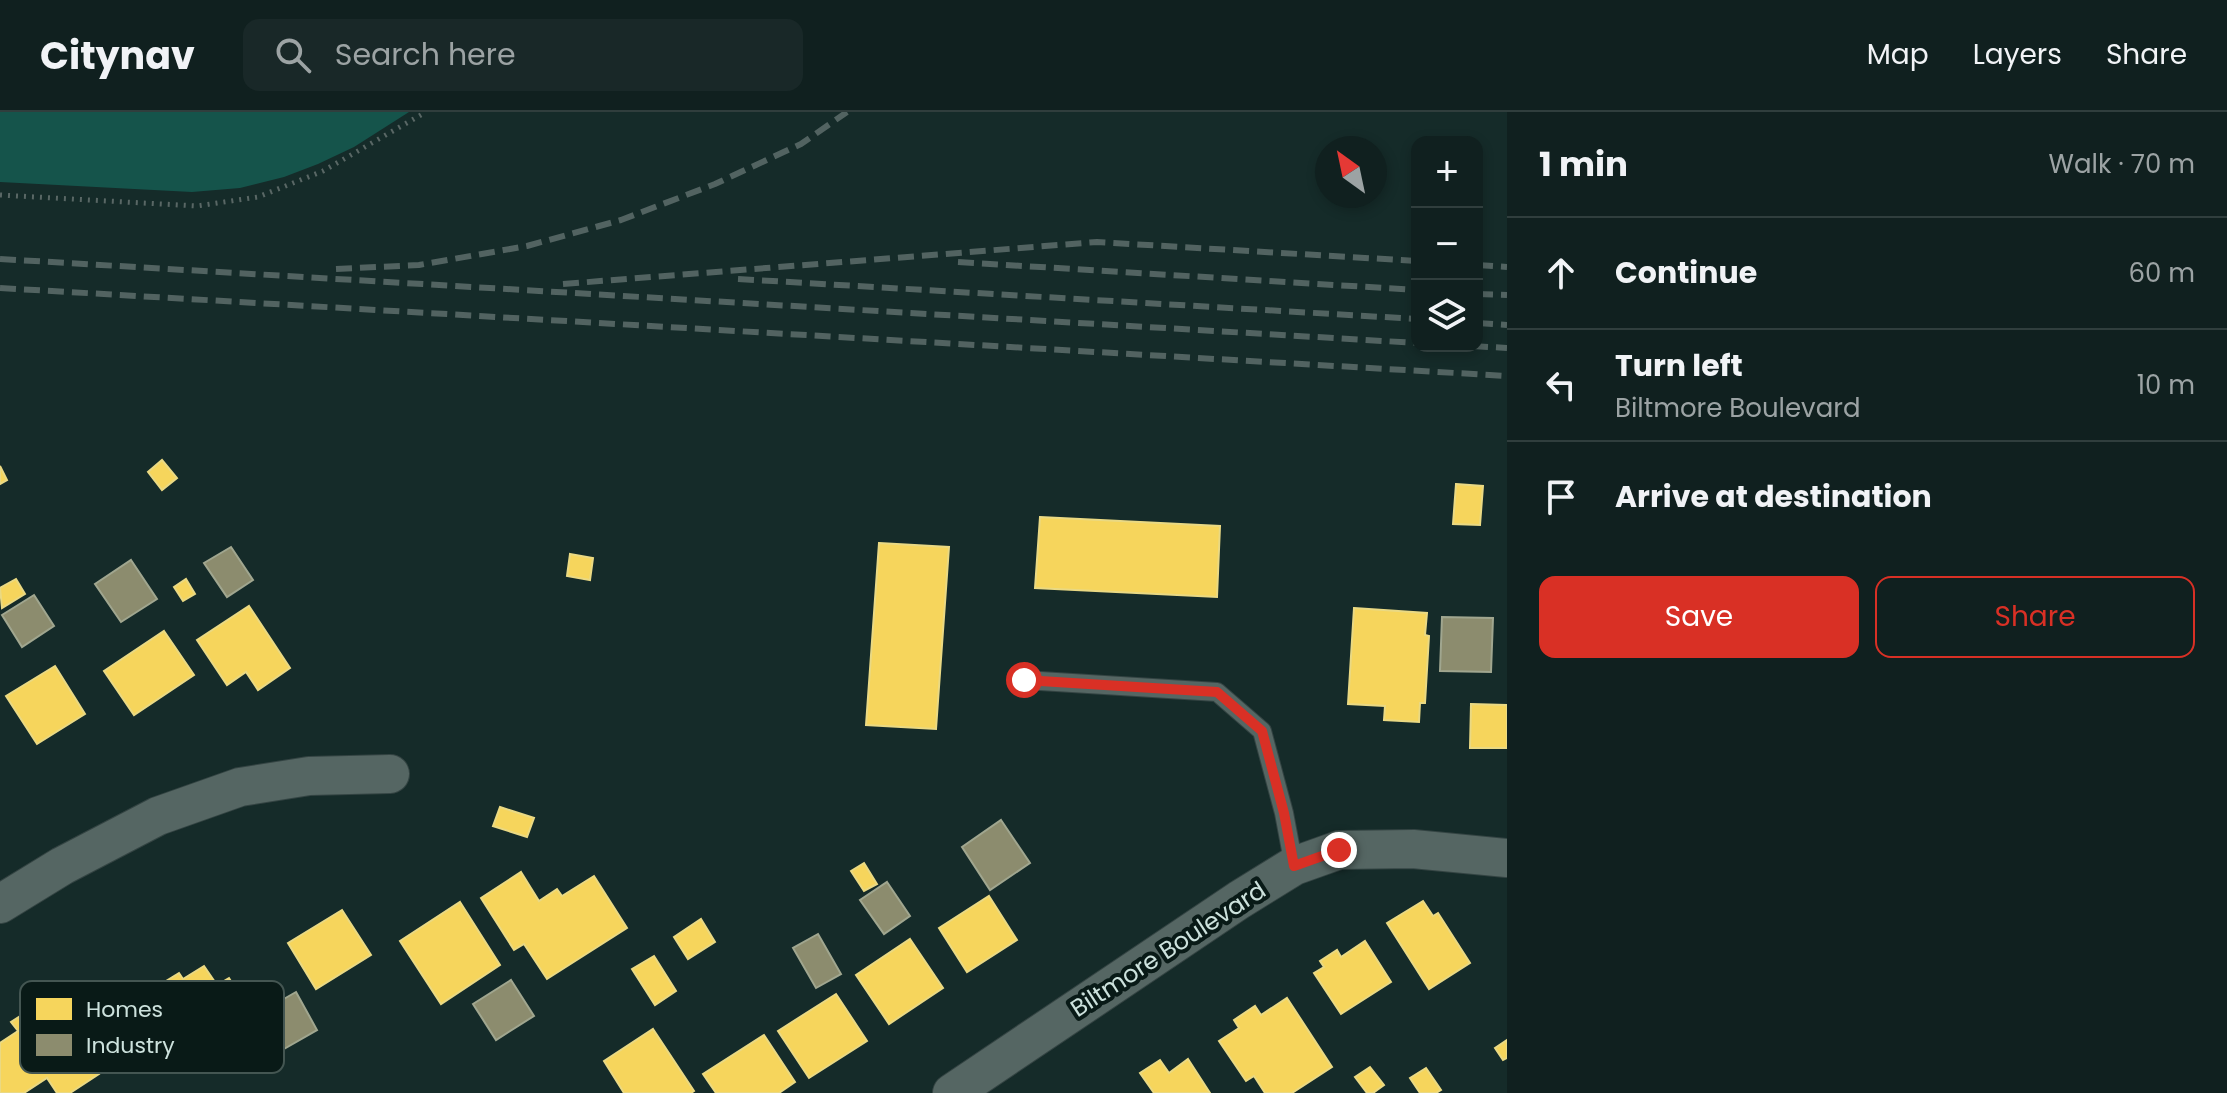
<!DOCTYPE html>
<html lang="en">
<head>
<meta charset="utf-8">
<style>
	:root { --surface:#10201f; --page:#192828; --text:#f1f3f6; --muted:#9ca3a4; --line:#303e3d; --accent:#d93025 }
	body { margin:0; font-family:Poppins,sans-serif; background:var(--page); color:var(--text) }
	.controls { position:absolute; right:24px; top:24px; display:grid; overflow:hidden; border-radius:16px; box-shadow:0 4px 12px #0003 }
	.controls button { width:72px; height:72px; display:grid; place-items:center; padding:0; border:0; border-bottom:2px solid var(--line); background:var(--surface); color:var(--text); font:40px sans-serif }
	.compass { position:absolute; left:1315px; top:24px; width:72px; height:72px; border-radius:50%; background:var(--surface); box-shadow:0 4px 12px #0003; rotate:327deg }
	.stop { position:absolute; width:24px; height:24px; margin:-18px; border:6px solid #d93025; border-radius:50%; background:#fff }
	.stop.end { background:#d93025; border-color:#fff; box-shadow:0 2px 8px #0008 }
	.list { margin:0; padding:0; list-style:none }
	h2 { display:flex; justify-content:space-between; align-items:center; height:104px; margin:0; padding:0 32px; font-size:34px }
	h2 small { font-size:26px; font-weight:400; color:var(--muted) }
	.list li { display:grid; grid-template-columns:52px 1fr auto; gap:24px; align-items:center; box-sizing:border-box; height:112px; padding:0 32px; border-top:2px solid var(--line) }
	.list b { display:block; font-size:30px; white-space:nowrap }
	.list p { margin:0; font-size:26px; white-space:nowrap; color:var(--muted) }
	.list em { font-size:26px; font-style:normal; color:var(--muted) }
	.actions { display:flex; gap:16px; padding:24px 32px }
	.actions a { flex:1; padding:18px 0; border:2px solid var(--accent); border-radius:16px; text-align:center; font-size:28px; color:var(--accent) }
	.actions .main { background:var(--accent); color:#fff }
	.icon { flex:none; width:44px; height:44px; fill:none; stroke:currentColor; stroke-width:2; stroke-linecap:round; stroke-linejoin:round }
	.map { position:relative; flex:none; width:1507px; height:981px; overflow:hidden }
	header { display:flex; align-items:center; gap:48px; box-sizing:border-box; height:112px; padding:0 40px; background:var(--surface); border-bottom:2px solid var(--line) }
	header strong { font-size:38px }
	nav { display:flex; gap:44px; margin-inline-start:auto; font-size:28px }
	.search { width:560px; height:72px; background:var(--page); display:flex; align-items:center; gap:20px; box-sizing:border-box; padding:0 28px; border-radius:16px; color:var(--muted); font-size:30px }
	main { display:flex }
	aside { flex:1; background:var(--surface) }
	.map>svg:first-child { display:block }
	.green { fill:#15544b }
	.homes { fill:#f6d55c; stroke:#ead983; stroke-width:2 }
	.industry { fill:#8c8c6e; stroke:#a0a68f; stroke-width:2 }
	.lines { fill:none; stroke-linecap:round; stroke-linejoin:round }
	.lane-casing { stroke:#344443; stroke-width:20 }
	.street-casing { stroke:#344443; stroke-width:40 }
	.path { stroke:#596765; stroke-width:5; stroke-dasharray:2 6; stroke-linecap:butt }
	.lane { stroke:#556663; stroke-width:18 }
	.street { stroke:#556663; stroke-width:38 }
	.rail { stroke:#526361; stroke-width:6; stroke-dasharray:16 8; stroke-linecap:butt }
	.route { stroke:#d93025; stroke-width:10 }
	.labels { text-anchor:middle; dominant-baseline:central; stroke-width:8; stroke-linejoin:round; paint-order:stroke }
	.street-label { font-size:24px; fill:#cde2dd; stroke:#091a17 }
	.key { fill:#091a17; stroke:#445652; stroke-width:2 }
	.key-label { font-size:22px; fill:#cde2dd }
</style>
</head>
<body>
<header>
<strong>Citynav</strong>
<div class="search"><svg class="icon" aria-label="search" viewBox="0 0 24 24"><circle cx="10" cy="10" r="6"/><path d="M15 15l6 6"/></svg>Search here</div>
<nav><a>Map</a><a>Layers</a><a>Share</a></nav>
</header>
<main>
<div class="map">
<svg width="1507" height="981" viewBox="0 0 1507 981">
	<rect width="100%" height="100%" fill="#152b29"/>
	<polygon class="green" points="0,0 409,0 354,35 318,52 284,65 240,76 192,80 0,70"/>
	<g class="homes">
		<polygon points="162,348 177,366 162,378 148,360"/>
		<polygon points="0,354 7,368 0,372"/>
		<polygon points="1456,372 1483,374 1480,413 1453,412"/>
		<polygon points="1040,405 1220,414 1217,485 1035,476"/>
		<polygon points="879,431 949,435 936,617 866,613"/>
		<polygon points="570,442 593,446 590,468 567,464"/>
		<polygon points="16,467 25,482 2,496 0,476"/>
		<polygon points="186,467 195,482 183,489 174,475"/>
		<polygon points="249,494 290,556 258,578 246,560 227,573 197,528"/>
		<polygon points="1354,496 1427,501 1425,523 1429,524 1425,591 1420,591 1419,610 1384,608 1385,594 1348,592"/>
		<polygon points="164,519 194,563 134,603 104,559"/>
		<polygon points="55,554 85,602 37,632 6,584"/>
		<polygon points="1471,592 1507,593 1507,636 1470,636"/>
		<polygon points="500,695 534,706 527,725 493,714"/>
		<polygon points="864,751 877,772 864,779 851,759"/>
		<polygon points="521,760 539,789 557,777 562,784 594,764 627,816 547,867 524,832 514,838 481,786"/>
		<polygon points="989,784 1017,828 967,860 939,816"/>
		<polygon points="1423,789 1433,804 1438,801 1470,851 1429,877 1387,811"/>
		<polygon points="460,790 500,853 441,892 400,829"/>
		<polygon points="342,798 371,843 316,877 288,831"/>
		<polygon points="701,807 715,830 688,847 674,825"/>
		<polygon points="910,827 943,876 889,912 856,863"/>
		<polygon points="1365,829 1391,870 1341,902 1314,861 1324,855 1320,849 1337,838 1341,845"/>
		<polygon points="654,844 676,879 655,893 632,857"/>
		<polygon points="204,854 217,873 229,866 246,894 218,912 213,905 163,935 135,888 179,861 183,867"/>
		<polygon points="75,880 107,930 86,943 99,962 70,981 57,981 47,966 24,981 0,981 0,931 18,919 11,910 53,883 58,891"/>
		<polygon points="836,882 867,929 809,966 778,919"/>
		<polygon points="1287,886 1332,955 1292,981 1265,981 1254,964 1246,969 1219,929 1239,916 1234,908 1255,894 1261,903"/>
		<polygon points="653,917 694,979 691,981 624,981 604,949"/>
		<polygon points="764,923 795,970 779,981 716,981 703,962"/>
		<polygon points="1507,928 1507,946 1503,948 1495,936"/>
		<polygon points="1188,947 1210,981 1154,981 1140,961 1160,948 1169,961"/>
		<polygon points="1370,955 1384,973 1373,981 1367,981 1355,965"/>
		<polygon points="1426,956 1441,978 1436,981 1420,981 1410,966"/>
	</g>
	<g class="industry">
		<polygon points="231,435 253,468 227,485 204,451"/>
		<polygon points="131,448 157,487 121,510 95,472"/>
		<polygon points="34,483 54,514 22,535 2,503"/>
		<polygon points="1442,505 1493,506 1491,560 1440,559"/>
		<polygon points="1001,708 1030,751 990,778 962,735"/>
		<polygon points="887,770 910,804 884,822 860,788"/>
		<polygon points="818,822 841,862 816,876 793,836"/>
		<polygon points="511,868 534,904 496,928 473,892"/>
		<polygon points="296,880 317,918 277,941 256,903"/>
	</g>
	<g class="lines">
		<g class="lane-casing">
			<polyline id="lane" points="1024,568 1217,580 1262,619 1284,701 1294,754"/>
		</g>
		<g class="street-casing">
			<g id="street">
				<polyline points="0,792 62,754 158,704 240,675 309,664 390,662"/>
				<polyline points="952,981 1239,788 1294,754 1339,738 1413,737 1507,746"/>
			</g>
		</g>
		<polyline class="path" points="0,83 197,94 258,85 323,59 426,0"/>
		<use href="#lane" class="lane"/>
		<use href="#street" class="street"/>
		<g class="rail">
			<polyline points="0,147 1417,231"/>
			<polyline points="958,150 1417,178"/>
			<polyline points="1477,153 1507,155"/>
			<polyline points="336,157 419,153 527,134 621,108 715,72 801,32 847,0"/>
			<polyline points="738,167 1417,207"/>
			<polyline points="563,172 1097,130 1417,149"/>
			<polyline points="0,176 1507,264"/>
			<polyline points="1477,182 1507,183"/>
			<polyline points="1477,211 1507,213"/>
			<polyline points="1472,234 1507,236"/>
		</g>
	</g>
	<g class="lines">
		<polyline class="route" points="1024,568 1217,580 1262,619 1284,701 1294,754 1339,738"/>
	</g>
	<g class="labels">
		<g class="street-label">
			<text transform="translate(1168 837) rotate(-33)">Biltmore Boulevard</text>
		</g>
	</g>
	<rect x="20" y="869" width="264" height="92" rx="12" class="key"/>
	<rect x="36" y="886" width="36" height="22" fill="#f6d55c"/>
	<rect x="36" y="922" width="36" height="22" fill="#8c8c6e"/>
	<g class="key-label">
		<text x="86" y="905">Homes</text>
		<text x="86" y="941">Industry</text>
	</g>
</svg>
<div class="controls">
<button>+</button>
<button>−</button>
<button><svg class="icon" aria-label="layers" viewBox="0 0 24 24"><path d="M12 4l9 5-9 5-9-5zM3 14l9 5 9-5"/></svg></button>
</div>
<svg class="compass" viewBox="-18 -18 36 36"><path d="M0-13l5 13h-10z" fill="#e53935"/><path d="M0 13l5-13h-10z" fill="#9ca3a4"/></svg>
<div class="stop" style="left:1024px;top:568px"></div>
<div class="stop end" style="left:1339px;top:738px"></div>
</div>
<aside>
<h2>1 min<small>Walk · 70 m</small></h2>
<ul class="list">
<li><svg class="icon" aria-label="ahead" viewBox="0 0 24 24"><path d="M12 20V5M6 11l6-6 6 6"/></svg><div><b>Continue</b></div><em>60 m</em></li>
<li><svg class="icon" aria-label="left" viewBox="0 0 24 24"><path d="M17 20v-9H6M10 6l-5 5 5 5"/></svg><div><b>Turn left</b><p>Biltmore Boulevard</p></div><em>10 m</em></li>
<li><svg class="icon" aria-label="arrive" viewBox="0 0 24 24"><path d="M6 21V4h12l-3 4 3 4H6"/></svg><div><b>Arrive at destination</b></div></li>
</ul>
<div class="actions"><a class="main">Save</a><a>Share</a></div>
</aside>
</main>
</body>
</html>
